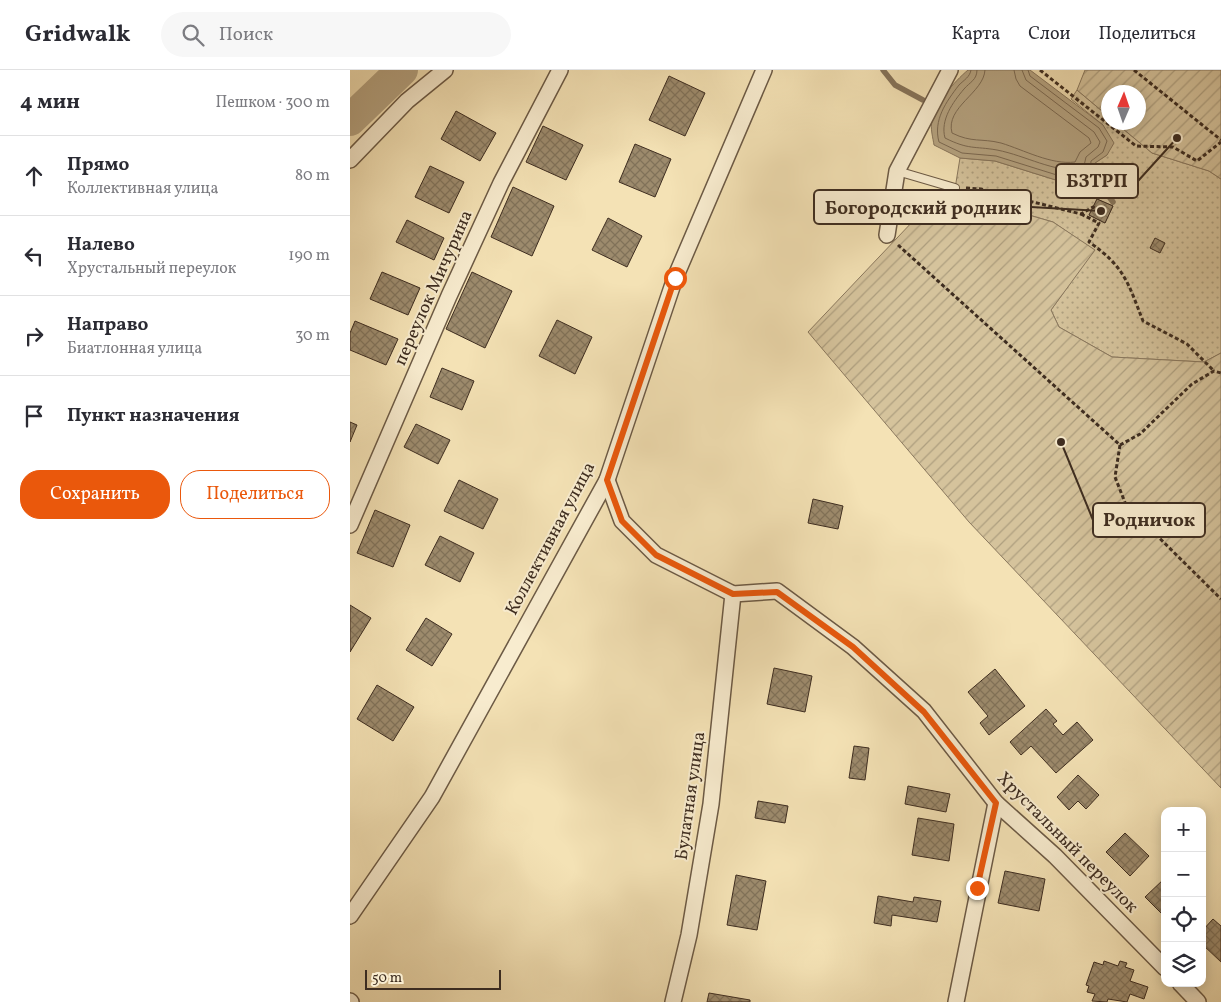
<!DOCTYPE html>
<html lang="ru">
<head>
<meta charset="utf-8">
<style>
	:root { --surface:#fff; --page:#f7f7f7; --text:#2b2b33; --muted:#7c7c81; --line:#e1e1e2; --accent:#ea580c }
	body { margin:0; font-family:Vollkorn,serif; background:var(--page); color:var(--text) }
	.controls { position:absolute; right:15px; bottom:15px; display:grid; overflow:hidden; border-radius:10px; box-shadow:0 2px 12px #0003 }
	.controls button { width:45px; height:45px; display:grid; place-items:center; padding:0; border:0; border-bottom:1px solid var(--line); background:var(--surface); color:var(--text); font:25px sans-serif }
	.compass { position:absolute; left:751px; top:15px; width:45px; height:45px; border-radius:50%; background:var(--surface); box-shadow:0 2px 12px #0003; rotate:2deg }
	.scale { position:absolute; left:15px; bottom:12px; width:136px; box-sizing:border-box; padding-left:5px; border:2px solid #3e2d20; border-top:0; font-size:14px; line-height:18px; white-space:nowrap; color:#3e2d20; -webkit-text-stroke:4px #f8eccf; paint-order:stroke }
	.stop { position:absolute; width:15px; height:15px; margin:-11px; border:4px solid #ea580c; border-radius:50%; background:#fff }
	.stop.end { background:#ea580c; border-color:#fff; box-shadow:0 1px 5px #0008 }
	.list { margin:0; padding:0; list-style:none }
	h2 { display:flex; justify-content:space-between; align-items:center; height:65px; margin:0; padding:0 20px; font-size:21px }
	h2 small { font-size:16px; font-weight:400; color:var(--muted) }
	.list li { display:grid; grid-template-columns:32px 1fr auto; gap:15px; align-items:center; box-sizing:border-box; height:80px; padding:0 20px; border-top:1px solid var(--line) }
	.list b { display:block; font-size:19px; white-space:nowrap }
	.list p { margin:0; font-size:16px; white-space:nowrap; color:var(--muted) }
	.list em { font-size:16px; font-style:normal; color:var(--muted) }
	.actions { display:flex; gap:10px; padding:15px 20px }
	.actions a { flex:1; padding:11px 0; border:1px solid var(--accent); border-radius:20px; text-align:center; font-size:18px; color:var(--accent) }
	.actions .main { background:var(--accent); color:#fff }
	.icon { flex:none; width:28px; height:28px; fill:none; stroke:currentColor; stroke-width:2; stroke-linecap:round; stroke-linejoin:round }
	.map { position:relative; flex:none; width:871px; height:932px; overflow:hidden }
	header { display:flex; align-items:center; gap:30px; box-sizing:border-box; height:70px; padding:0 25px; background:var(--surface); border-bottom:1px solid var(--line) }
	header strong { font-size:24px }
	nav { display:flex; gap:28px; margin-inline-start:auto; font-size:18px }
	.search { width:350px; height:45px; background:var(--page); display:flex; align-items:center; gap:12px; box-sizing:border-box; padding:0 18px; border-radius:28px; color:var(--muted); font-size:19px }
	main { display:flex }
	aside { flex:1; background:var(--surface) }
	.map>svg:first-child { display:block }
	.grass { fill:url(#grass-dots); stroke:#8a785e; fill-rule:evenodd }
	.garden { fill:url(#garden-furrows); stroke:#8a785e }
	.water { fill:#b6a482; stroke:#86745b }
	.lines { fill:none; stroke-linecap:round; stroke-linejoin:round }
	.shore { stroke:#7a6851; stroke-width:1 }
	.stream { stroke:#86745b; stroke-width:5.5 }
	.river { stroke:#b6a482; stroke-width:32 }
	.building { fill:url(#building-cross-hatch); stroke:#3e2d20 }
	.lane-casing { stroke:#6c5a45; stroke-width:10 }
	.street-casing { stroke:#6c5a45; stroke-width:18 }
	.path { stroke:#3e2d20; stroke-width:3; stroke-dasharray:4 2.5; stroke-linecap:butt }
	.lane { stroke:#f8eccf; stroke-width:8 }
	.street { stroke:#f8eccf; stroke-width:15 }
	.route { stroke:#ea580c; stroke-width:6 }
	.labels { text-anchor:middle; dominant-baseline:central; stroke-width:4; stroke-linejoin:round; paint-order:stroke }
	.street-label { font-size:18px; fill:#3e2d20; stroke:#f8eccf }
	.leader { fill:none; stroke:#3e2d20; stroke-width:2 }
	.callout-dot { fill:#3e2d20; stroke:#f8eccf; stroke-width:2 }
	.callout { fill:#f8eccf; stroke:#3e2d20; stroke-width:2 }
	.callout-label { font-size:19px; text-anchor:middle; font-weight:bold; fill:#3e2d20 }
</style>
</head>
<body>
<header>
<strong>Gridwalk</strong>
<div class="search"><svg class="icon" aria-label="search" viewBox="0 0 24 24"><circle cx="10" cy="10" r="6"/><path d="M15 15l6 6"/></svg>Поиск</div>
<nav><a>Карта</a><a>Слои</a><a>Поделиться</a></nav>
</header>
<main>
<aside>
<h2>4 мин<small>Пешком · 300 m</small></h2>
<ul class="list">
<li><svg class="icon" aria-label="ahead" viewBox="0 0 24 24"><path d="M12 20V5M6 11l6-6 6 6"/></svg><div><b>Прямо</b><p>Коллективная улица</p></div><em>80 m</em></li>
<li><svg class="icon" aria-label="left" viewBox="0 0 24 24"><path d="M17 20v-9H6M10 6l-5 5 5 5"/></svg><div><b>Налево</b><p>Хрустальный переулок</p></div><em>190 m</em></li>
<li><svg class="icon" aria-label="right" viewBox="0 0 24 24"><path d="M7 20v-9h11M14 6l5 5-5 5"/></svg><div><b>Направо</b><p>Биатлонная улица</p></div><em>30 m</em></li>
<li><svg class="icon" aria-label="arrive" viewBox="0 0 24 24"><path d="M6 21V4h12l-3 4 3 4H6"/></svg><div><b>Пункт назначения</b></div></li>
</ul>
<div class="actions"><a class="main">Сохранить</a><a>Поделиться</a></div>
</aside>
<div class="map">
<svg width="871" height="932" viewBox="0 0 871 932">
	<defs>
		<pattern id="grass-dots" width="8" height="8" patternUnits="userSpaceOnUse" patternTransform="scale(1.25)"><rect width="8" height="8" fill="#d5c39c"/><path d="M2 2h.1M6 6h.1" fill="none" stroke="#ae9f7f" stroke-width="1.8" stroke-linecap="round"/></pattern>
		<pattern id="garden-furrows" width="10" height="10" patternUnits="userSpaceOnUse" patternTransform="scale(1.25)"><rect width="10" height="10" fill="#d5c39c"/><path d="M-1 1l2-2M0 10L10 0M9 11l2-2" fill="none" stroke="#ae9f7f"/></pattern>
		<pattern id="building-cross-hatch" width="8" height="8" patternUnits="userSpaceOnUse" patternTransform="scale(1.25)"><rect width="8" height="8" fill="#9d8b6d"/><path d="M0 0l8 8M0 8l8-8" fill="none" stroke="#817259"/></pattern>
	</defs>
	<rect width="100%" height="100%" fill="#f4e2b5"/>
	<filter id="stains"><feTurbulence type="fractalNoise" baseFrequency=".004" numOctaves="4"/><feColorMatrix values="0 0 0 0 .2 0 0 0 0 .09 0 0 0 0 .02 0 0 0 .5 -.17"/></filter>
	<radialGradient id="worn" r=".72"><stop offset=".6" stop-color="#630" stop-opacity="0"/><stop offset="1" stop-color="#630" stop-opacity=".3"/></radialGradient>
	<path class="grass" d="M 727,20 L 758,46 L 758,52 L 766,53 L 802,83 L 859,101 L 871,109 L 871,283 L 854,292 L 762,287 L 709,257 L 701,240 L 744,180 L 703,152 L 665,141 L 602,137 L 610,88 L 645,91 L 709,111 L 748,112 L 745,93 L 757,85 L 753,55 L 721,29 ZM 747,129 L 763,136 L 755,153 L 739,145 Z"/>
	<g class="garden">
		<polygon points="735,0 871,0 871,109 859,101 802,83 766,53 788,52 788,22 758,22 758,46 727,20"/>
		<polygon points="602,137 665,141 703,152 745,180 701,240 709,257 762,287 854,292 871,283 871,718 619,452 458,262 565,149"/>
	</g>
	<path class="water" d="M 618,0 L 680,0 L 753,55 L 764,73 L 757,85 L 745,93 L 748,112 L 709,111 L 645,91 L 610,88 L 584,75 C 583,68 580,58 582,51 C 586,32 604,12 618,0 Z"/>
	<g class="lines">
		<g class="shore">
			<path d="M 621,0 C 620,7 614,10 609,15 C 596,32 583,50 589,72 L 612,83 L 646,86 L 710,106 L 740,106 L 741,91 L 753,82 L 757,71 L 749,58 L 680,6 L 678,0"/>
			<path d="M 627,0 C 627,10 620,12 614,19 C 603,32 590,50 595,68 C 619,80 624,76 647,80 C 677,86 702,102 733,100 L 736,87 L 748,77 L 750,72 L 744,62 L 676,10 L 672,0"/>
			<path d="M 635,0 C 634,23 595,37 602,63 C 622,73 631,68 651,73 C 674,80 701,95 725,92 L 730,82 L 741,73 L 739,68 L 670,16 L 666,9 L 664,0"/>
		</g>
		<g class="stream">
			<polyline points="533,0 545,15 573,30"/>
			<polyline points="748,112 763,132"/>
		</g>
		<polyline class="river" points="0,50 52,0"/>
	</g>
	<g class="building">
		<polygon points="319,6 355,23 335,66 299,50"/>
		<polygon points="106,41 146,63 130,91 91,69"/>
		<polygon points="193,56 233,75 216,110 176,92"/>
		<polygon points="285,74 321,89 305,127 269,112"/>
		<polygon points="80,96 114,112 99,143 65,127"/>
		<polygon points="163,117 204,136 182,186 141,167"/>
		<polygon points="747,129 763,136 755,153 739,145"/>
		<polygon points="258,148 292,166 277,197 242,180"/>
		<polygon points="57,150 94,168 84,190 46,172"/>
		<polygon points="805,168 815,173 810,183 800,178"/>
		<polygon points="32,202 70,218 58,245 20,229"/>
		<polygon points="122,202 162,221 135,278 96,259"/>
		<polygon points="207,250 242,267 225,304 189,286"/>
		<polygon points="5,251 48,269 36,295 0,280 0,263"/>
		<polygon points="92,298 124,311 112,340 80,327"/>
		<polygon points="0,352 7,355 0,372"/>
		<polygon points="66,354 100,370 88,394 54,377"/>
		<polygon points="109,410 148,429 133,459 94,441"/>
		<polygon points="463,429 493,436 488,459 458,453"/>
		<polygon points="25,440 60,455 43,497 7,483"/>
		<polygon points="90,466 124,483 110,512 75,495"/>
		<polygon points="0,535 21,548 0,582"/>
		<polygon points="76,548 102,564 82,596 56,580"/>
		<polygon points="424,598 462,606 455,642 417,634"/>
		<polygon points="645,599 675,636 639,665 630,653 638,646 618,622"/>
		<polygon points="27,615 64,637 43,671 7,649"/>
		<polygon points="696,639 707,651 703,654 713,665 727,652 743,670 706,703 681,676 671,685 660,672"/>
		<polygon points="504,676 519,678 515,710 499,708"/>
		<polygon points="728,705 749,725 736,739 728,731 719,740 707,727"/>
		<polygon points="558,716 600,724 596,742 555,734"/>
		<polygon points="408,731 438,736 435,753 405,748"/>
		<polygon points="568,748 604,754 599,791 562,785"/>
		<polygon points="775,763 799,786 780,806 756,782"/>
		<polygon points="655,801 695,809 689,841 648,833"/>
		<polygon points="386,805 416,811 407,860 377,855"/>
		<polygon points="815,808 815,847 795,827"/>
		<polygon points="528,826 563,832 564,827 591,831 587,852 542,845 541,856 524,853"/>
		<polygon points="863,849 871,856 871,892 852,874 852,861"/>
		<polygon points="754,891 768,896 770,891 777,893 775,897 784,900 780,911 798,917 794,929 780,924 777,932 758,929 757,932 742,931 745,924 737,922 739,916 736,915 744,892 753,895"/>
		<polygon points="359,923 400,930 400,932 357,932"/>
	</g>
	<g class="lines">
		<g class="lane-casing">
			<polyline id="lane" points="547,101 605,118"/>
		</g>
		<g class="street-casing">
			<g id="street">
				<polyline points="0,90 57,31 95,0"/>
				<polyline points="537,165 547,101 600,0"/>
				<polyline points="257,410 272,451 306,485 383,524 427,521 503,577 574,641 646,733 705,786 815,898"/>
				<polyline points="0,455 99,226 151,113 210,0"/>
				<polyline points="0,846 82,727 257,410 325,208 414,0"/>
				<polyline points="830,913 848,932"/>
				<polyline points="0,931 1,932"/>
				<polyline points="323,932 339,865 361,734 383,524"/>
				<polyline points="606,932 646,733"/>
			</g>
		</g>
		<g class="path">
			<polyline points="690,0 786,76 823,77 847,91 871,72"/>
			<polyline points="784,0 871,70"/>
			<polyline points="616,118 631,119 731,144 743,137 756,143"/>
			<path d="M 731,144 L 749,153 L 739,172 C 775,197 778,213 793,251 L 837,274 L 864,301"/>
			<polyline points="548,175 770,375"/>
			<polyline points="770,375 765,407 776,435 871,529"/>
			<polyline points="770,375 790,364 842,314 864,301 871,303"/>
		</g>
		<use href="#lane" class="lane"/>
		<use href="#street" class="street"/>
	</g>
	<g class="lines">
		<polyline class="route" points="325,208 257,410 272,451 306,485 383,524 427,522 503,577 574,642 646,733 627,818"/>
	</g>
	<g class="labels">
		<g class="street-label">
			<text transform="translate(84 218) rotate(-66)">переулок Мичурина</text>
			<text transform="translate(201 469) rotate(-62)">Коллективная улица</text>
			<text transform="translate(341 726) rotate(-82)">Булатная улица</text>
			<text transform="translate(717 773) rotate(45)">Хрустальный переулок</text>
		</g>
	</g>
	<path class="leader" d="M827 68L788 111M751 141L681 137M711 372L743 450"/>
	<g class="callout-dot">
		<circle cx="827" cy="68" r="5"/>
		<circle cx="751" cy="141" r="5"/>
		<circle cx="711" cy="372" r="5"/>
	</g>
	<g class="callout">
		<rect x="706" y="94" width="82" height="34" rx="5"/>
		<rect x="464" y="120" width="217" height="34" rx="5"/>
		<rect x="743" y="433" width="112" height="34" rx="5"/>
	</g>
	<g class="callout-label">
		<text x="747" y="117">БЗТРП</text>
		<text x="573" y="144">Богородский родник</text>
		<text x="799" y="456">Родничок</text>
	</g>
	<rect width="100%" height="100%" filter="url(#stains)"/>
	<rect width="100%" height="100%" fill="url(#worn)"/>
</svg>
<div class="controls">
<button>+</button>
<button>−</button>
<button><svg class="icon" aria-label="locate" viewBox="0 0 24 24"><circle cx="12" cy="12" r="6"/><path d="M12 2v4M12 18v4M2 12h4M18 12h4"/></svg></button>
<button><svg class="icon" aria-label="layers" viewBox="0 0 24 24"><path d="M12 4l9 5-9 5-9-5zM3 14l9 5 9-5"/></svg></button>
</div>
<svg class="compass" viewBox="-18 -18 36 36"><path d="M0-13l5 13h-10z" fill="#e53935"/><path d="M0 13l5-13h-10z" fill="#7c7c81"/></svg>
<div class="scale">50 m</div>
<div class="stop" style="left:325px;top:208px"></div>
<div class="stop end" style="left:627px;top:818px"></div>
</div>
</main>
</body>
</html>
